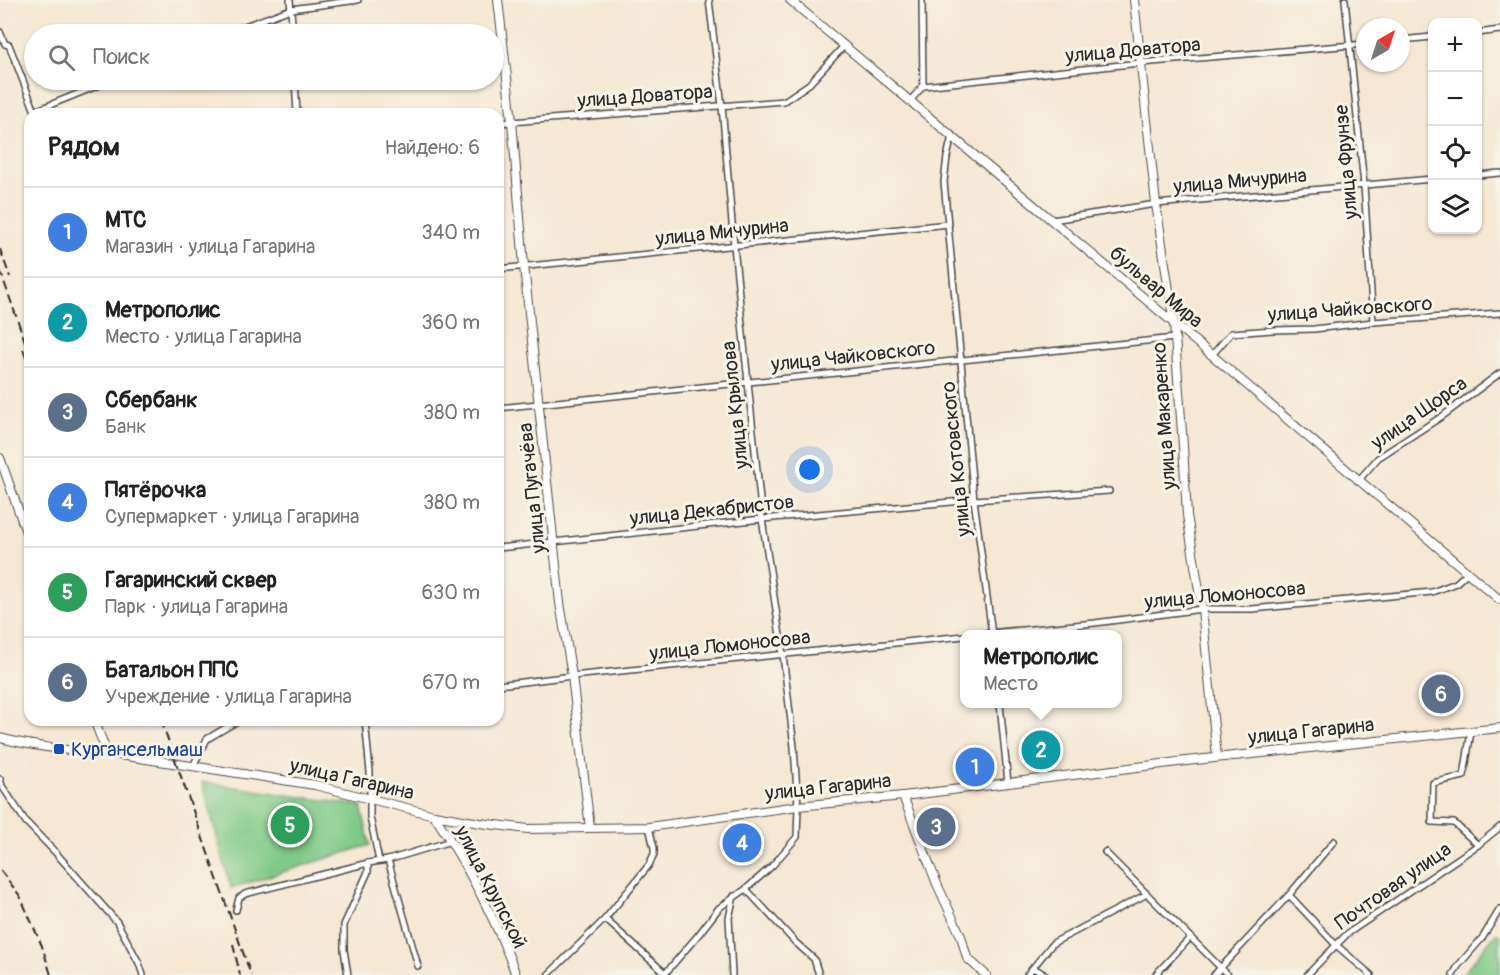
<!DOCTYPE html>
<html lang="ru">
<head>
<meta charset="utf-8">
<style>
	:root { --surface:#fff; --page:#f2f2f2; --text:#222; --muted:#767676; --line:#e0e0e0; --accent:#b5179e }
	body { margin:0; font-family:Pangolin,sans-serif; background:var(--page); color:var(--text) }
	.controls { position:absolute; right:18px; top:18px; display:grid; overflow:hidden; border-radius:12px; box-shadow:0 2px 4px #0004 }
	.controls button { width:54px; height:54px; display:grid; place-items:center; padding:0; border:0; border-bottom:2px solid var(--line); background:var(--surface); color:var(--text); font:30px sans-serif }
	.compass { position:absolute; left:1356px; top:18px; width:54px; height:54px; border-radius:50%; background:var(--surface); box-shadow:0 2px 4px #0004; rotate:39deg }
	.you { position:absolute; left:810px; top:470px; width:21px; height:21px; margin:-15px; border:4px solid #fff; border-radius:50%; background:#1a73e8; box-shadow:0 0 0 9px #1a73e833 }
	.badge { display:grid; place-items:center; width:39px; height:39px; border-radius:50%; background:var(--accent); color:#fff; font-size:20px; font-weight:700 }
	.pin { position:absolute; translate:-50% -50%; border:3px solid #fff; box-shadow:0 2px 6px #0006 }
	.popup { position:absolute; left:960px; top:630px; width:162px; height:78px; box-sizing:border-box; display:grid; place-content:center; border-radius:12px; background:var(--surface); filter:drop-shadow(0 2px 4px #0005); font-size:20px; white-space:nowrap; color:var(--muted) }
	.popup b { font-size:22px; color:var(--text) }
	.popup::after { content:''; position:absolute; left:50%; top:100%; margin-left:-12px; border:12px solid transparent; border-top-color:var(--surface) }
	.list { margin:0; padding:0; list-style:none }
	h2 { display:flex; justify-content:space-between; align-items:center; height:78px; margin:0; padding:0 24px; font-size:26px }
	h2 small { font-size:20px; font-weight:400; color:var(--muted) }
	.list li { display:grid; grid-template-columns:39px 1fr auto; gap:18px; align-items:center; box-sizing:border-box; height:90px; padding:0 24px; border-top:2px solid var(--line) }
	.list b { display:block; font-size:22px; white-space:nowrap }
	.list p { margin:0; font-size:20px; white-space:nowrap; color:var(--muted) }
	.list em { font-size:20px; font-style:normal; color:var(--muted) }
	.icon { flex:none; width:33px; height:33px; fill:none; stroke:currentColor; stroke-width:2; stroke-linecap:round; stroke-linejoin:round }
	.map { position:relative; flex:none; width:1500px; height:975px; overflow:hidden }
	.search { position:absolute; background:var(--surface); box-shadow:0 2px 4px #0004; left:24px; top:24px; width:480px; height:66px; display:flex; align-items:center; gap:15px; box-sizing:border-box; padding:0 21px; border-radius:33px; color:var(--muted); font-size:22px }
	.panel { position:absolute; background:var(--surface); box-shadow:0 2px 4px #0004; left:24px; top:108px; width:480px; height:618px; border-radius:18px }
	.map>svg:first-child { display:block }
	.green { fill:#7fc986; stroke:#557a58; stroke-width:1.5 }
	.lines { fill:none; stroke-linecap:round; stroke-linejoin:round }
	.street-casing { stroke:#494744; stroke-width:8 }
	.secondary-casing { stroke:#494744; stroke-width:10 }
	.street { stroke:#fff; stroke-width:5 }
	.secondary { stroke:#fff; stroke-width:8 }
	.rail { stroke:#2b2b2b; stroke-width:2; stroke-dasharray:9 4.5; stroke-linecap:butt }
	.transit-dot { fill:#1a4fb4; stroke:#f7f3e8; stroke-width:2 }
	.labels { text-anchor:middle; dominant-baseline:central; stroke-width:6; stroke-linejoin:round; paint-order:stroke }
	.street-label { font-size:20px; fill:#2b2b2b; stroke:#f7f3e8 }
	.transit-label { font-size:20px; fill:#164399; stroke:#f7f3e8; text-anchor:start }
</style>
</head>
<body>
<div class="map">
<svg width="1500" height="975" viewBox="0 0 1500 975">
	<rect width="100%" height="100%" fill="#f7f3e8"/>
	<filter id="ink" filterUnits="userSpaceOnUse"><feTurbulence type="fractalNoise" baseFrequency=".0167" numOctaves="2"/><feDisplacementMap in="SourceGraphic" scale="12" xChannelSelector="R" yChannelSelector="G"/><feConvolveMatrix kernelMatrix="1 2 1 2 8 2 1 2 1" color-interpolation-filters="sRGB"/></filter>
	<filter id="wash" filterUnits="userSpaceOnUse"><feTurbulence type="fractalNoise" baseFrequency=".008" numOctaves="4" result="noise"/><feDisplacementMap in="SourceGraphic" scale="24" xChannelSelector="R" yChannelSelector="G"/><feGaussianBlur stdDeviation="1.35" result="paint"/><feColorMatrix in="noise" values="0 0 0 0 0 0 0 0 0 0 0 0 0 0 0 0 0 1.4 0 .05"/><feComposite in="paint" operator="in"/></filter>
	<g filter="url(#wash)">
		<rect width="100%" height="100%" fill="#f5e7d3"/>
		<g class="green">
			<polygon points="202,782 361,806 370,845 231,888"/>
			<polygon points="1496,933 1500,935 1500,975 1462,975"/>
		</g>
	</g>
	<g filter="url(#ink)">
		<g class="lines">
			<g class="street-casing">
				<g id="street">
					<polyline points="290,0 293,34"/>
					<polyline points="922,0 923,86"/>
					<polyline points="1345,0 1364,185 1373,322"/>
					<polyline points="0,32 5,44 9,45 36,114"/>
					<polyline points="1478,33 1500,30"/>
					<polyline points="223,34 291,9 358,0"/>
					<polyline points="1401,40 1432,37"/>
					<polyline points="295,80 297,114"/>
					<polyline points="910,101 923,86 1140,63 1365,44"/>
					<polyline points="35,111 112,80"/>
					<polyline points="498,123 784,101 809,84 844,46"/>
					<polyline points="952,136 947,157 944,182 974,500 992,634"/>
					<polyline points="1478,175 1500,173"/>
					<polyline points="1052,220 1156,204 1432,179"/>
					<polyline points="498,269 949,224"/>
					<polyline points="1212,355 1231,333 1273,330 1314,329 1373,322 1500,313"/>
					<polyline points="498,408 1175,338"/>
					<polyline points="1358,481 1378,458 1444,415 1500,373"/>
					<polyline points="498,548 762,519 974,500 1109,491"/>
					<polyline points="979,634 1095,623 1202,609 1252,609 1432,592 1456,583 1468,572"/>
					<polyline points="498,685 572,676 964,636"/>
					<polyline points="1000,704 1008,783"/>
					<polyline points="365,720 370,772 370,817 379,861"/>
					<polyline points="1471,731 1464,776 1433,783 1432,822 1454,823 1478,845"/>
					<polyline points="193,766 207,739 239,720"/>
					<polyline points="0,779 2,786 26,822 55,852 117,922 139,963 143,975"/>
					<polyline points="1105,852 1228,975"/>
					<polyline points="388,860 418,966"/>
					<polyline points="746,889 795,942 814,959 819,975"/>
					<polyline points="1289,895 1336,945 1371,975"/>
					<polyline points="236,910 239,898 245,894 368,863 388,860 451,841"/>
					<polyline points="605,919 666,974"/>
					<polyline points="1033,968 1046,975"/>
					<polyline points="348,975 344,950 344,925 368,872 368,863"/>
					<polyline points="548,975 605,919 649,865 654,854 654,848 649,827"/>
					<polyline points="664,975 699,934 719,908 746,889 772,866 797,837 798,806 794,747 783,655 762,519 734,246 722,106 709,0"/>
					<polyline points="732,975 729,918 734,896"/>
					<polyline points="1027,975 1053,943 1147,894"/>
					<polyline points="1155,975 1190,938"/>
					<polyline points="1214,975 1289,895 1334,841"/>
					<polyline points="1307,975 1347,934 1478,845 1500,827"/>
					<polyline points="1453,975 1458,966 1483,937 1500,909"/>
				</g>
			</g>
			<g class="secondary-casing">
				<g id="secondary">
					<polyline points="498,0 512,121 524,266 560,603 572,676 590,828"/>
					<polyline points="790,0 1214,357 1500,600"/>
					<polyline points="1134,0 1156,204 1174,324 1183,446 1187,515 1202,609 1217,757"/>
					<polyline points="0,458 30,543"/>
					<polyline points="94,720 107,753"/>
					<path d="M 0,738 C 35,747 71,751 107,753 L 315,785 L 434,815 L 480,823 L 528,829 L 590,828 L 649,827 L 798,806 L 903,796 L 1186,761 L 1500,728"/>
					<polyline points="903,796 937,884 961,936 967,958 986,975"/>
					<path d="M 434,815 C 467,865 496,919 516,975"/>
				</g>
			</g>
			<use href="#street" class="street"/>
			<use href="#secondary" class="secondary"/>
			<g class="rail">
				<polyline points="0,249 10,277"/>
				<polyline points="0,270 30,356"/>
				<polyline points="23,349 30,369"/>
				<polyline points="161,720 251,975"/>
				<polyline points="0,870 20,896 42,946 51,975"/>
				<polyline points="233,944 240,975"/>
			</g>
		</g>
	</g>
	<rect class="transit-dot" x="53" y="743" width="12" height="12" rx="3"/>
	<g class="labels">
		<g class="street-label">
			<text transform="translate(1133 50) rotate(-5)">улица Доватора</text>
			<text transform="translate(645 96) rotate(-4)">улица Доватора</text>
			<text transform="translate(1346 162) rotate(-95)">улица Фрунзе</text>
			<text transform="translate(1240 181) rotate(-5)">улица Мичурина</text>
			<text transform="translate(722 232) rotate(-6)">улица Мичурина</text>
			<text transform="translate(1156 287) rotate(40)">бульвар Мира</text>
			<text transform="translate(1350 309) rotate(-4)">улица Чайковского</text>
			<text transform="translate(853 356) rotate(-6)">улица Чайковского</text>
			<text transform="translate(735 405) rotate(-96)">улица Крылова</text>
			<text transform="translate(1419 413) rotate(-35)">улица Щорса</text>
			<text transform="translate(1164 416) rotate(-94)">улица Макаренко</text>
			<text transform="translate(956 459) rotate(-96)">улица Котовского</text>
			<text transform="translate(532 488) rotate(-96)">улица Пугачёва</text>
			<text transform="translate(712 510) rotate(-6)">улица Декабристов</text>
			<text transform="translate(1225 595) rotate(-5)">улица Ломоносова</text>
			<text transform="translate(730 645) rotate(-6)">улица Ломоносова</text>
			<text transform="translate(1311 731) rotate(-6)">улица Гагарина</text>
			<text transform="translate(352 779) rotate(13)">улица Гагарина</text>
			<text transform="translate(828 787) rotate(-6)">улица Гагарина</text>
			<text transform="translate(1393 886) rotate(-35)">Почтовая улица</text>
			<text transform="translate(491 887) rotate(63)">улица Крупской</text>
		</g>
		<g class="transit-label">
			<text x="71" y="749">Кургансельмаш</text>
		</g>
	</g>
</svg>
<div class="controls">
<button>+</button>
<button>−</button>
<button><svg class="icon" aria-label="locate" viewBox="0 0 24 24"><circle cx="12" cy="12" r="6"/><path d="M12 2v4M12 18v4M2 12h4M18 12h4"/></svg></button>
<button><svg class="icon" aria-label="layers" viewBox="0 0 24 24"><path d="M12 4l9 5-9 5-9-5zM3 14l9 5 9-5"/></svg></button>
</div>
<svg class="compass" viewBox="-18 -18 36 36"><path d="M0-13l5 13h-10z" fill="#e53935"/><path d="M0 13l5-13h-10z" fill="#767676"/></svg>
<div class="you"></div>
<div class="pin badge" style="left:975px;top:767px;background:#3f7fe0">1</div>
<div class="pin badge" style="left:1041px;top:750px;background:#0f9aa8">2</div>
<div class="popup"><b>Метрополис</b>Место</div>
<div class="pin badge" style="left:936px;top:827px;background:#5c6f8a">3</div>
<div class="pin badge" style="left:742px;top:843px;background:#3f7fe0">4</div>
<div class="pin badge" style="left:290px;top:825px;background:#2e9e5b">5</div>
<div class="pin badge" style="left:1441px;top:694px;background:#5c6f8a">6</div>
<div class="search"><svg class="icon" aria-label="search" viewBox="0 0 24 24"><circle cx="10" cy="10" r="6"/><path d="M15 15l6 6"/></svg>Поиск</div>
<section class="panel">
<h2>Рядом<small>Найдено: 6</small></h2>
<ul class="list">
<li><span class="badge" style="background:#3f7fe0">1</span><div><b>МТС</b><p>Магазин · улица Гагарина</p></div><em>340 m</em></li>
<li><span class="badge" style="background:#0f9aa8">2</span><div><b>Метрополис</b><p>Место · улица Гагарина</p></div><em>360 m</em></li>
<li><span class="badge" style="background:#5c6f8a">3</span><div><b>Сбербанк</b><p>Банк</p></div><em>380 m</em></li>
<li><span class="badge" style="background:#3f7fe0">4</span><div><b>Пятёрочка</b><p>Супермаркет · улица Гагарина</p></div><em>380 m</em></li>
<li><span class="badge" style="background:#2e9e5b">5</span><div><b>Гагаринский сквер</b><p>Парк · улица Гагарина</p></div><em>630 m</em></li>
<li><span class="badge" style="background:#5c6f8a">6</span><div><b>Батальон ППС</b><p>Учреждение · улица Гагарина</p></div><em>670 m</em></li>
</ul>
</section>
</div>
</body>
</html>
